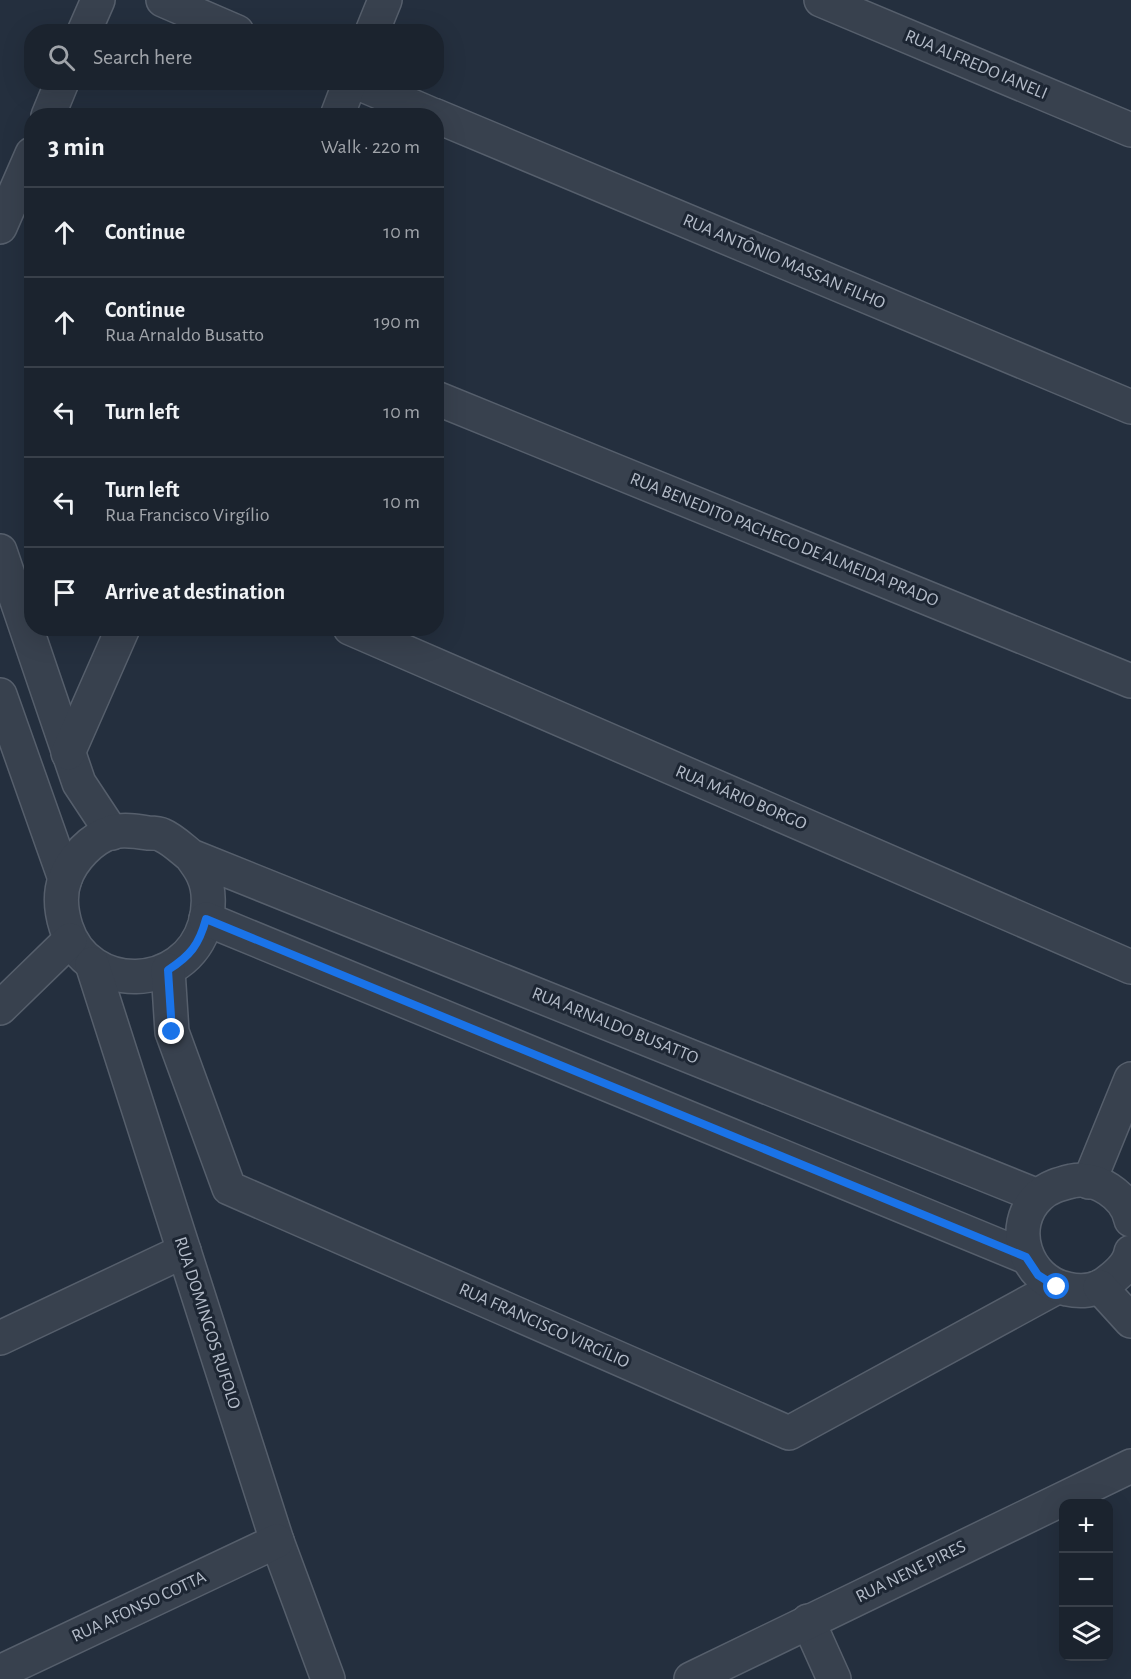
<!DOCTYPE html>
<html lang="en">
<head>
<meta charset="utf-8">
<style>
	:root { --surface:#1b232e; --page:#242b36; --text:#f1f3f6; --muted:#a0a4aa; --line:#39404a }
	body { margin:0; font-family:"Alegreya Sans",sans-serif; background:var(--page); color:var(--text) }
	.controls { position:absolute; right:18px; bottom:18px; display:grid; overflow:hidden; border-radius:12px; box-shadow:0 6px 24px #0002 }
	.controls button { width:54px; height:54px; display:grid; place-items:center; padding:0; border:0; border-bottom:2px solid var(--line); background:var(--surface); color:var(--text); font:30px sans-serif }
	.stop { position:absolute; width:18px; height:18px; margin:-14px; border:4px solid #1a73e8; border-radius:50%; background:#fff }
	.stop.end { background:#1a73e8; border-color:#fff; box-shadow:0 2px 6px #0008 }
	.list { margin:0; padding:0; list-style:none }
	h2 { display:flex; justify-content:space-between; align-items:center; height:78px; margin:0; padding:0 24px; font-size:26px }
	h2 small { font-size:20px; font-weight:400; color:var(--muted) }
	.list li { display:grid; grid-template-columns:39px 1fr auto; gap:18px; align-items:center; box-sizing:border-box; height:90px; padding:0 24px; border-top:2px solid var(--line) }
	.list b { display:block; font-size:22px; white-space:nowrap }
	.list p { margin:0; font-size:20px; white-space:nowrap; color:var(--muted) }
	.list em { font-size:20px; font-style:normal; color:var(--muted) }
	.icon { flex:none; width:33px; height:33px; fill:none; stroke:currentColor; stroke-width:2; stroke-linecap:round; stroke-linejoin:round }
	.map { position:relative; flex:none; width:1131px; height:1679px; overflow:hidden }
	.search { position:absolute; background:var(--surface); box-shadow:0 6px 24px #0002; left:24px; top:24px; width:420px; height:66px; display:flex; align-items:center; gap:15px; box-sizing:border-box; padding:0 21px; border-radius:24px; color:var(--muted); font-size:22px }
	.panel { position:absolute; background:var(--surface); box-shadow:0 6px 24px #0002; left:24px; top:108px; width:420px; height:528px; border-radius:24px }
	.map>svg:first-child { display:block }
	.lines { fill:none; stroke-linecap:round; stroke-linejoin:round }
	.minor-casing { stroke:#565f6c; stroke-width:36 }
	.minor { stroke:#38414e; stroke-width:33 }
	.route { stroke:#1a73e8; stroke-width:8 }
	.labels { text-anchor:middle; dominant-baseline:central; stroke-width:6; stroke-linejoin:round; paint-order:stroke }
	.street-label { font-size:18px; fill:#b4bcc9; stroke:#1d2633 }
</style>
</head>
<body>
<div class="map">
<svg width="1131" height="1679" viewBox="0 0 1131 1679">
	<rect width="100%" height="100%" fill="#242f3e"/>
	<g class="lines">
		<g class="minor-casing">
			<g id="minor">
				<polyline points="163,0 237,32"/>
				<polyline points="821,0 1131,130"/>
				<polyline points="84,32 98,0"/>
				<polyline points="372,32 385,0"/>
				<polyline points="356,82 435,116"/>
				<polyline points="48,116 62,82"/>
				<polyline points="337,116 350,82"/>
				<polyline points="436,116 1131,407"/>
				<polyline points="0,227 32,154"/>
				<polyline points="436,398 1131,681"/>
				<polyline points="0,551 79,783 112,833"/>
				<polyline points="350,628 1131,967"/>
				<polyline points="0,695 65,879"/>
				<polyline points="68,753 123,628"/>
				<path d="M 191,856 C 195,862 200,868 203,875 C 210,890 209,909 205,924 C 185,992 88,995 66,927 C 61,911 59,895 65,879 C 72,859 92,838 112,832 C 124,829 136,831 148,833 C 152,833 158,833 162,835 C 172,839 182,849 191,856 L 1038,1196"/>
				<polyline points="206,919 1026,1257"/>
				<polyline points="92,964 277,1541 328,1679"/>
				<polyline points="168,970 172,1032 229,1188 789,1433 1057,1287"/>
				<polyline points="0,1008 70,940"/>
				<polyline points="1089,1182 1131,1079"/>
				<path d="M 1131,1220 C 1126,1195 1096,1176 1072,1181 C 1060,1184 1048,1187 1039,1196 C 1007,1226 1026,1281 1067,1289 C 1080,1292 1095,1291 1106,1283 C 1117,1275 1129,1265 1131,1252"/>
				<polyline points="1100,1287 1131,1321"/>
				<polyline points="0,1338 184,1251"/>
				<polyline points="808,1621 834,1679"/>
				<polyline points="0,1672 277,1541"/>
				<polyline points="691,1679 1131,1466"/>
			</g>
		</g>
		<use href="#minor" class="minor"/>
	</g>
	<g class="lines">
		<path class="route" d="M 172,1032 L 168,970 C 190,956 199,945 206,919 L 1026,1257 L 1038,1275 L 1057,1287"/>
	</g>
	<g class="labels">
		<g class="street-label">
			<text transform="translate(976 65) rotate(23)">RUA ALFREDO IANELI</text>
			<text transform="translate(784 262) rotate(23)">RUA ANTÔNIO MASSAN FILHO</text>
			<text transform="translate(784 540) rotate(22)">RUA BENEDITO PACHECO DE ALMEIDA PRADO</text>
			<text transform="translate(741 798) rotate(23)">RUA MÁRIO BORGO</text>
			<text transform="translate(615 1026) rotate(22)">RUA ARNALDO BUSATTO</text>
			<text transform="translate(207 1323) rotate(72)">RUA DOMINGOS RUFOLO</text>
			<text transform="translate(544 1326) rotate(24)">RUA FRANCISCO VIRGÍLIO</text>
			<text transform="translate(911 1572) rotate(-26)">RUA NENE PIRES</text>
			<text transform="translate(139 1607) rotate(-25)">RUA AFONSO COTTA</text>
		</g>
	</g>
</svg>
<div class="controls">
<button>+</button>
<button>−</button>
<button><svg class="icon" aria-label="layers" viewBox="0 0 24 24"><path d="M12 4l9 5-9 5-9-5zM3 14l9 5 9-5"/></svg></button>
</div>
<div class="stop" style="left:1057px;top:1287px"></div>
<div class="stop end" style="left:172px;top:1032px"></div>
<div class="search"><svg class="icon" aria-label="search" viewBox="0 0 24 24"><circle cx="10" cy="10" r="6"/><path d="M15 15l6 6"/></svg>Search here</div>
<section class="panel">
<h2>3 min<small>Walk · 220 m</small></h2>
<ul class="list">
<li><svg class="icon" aria-label="ahead" viewBox="0 0 24 24"><path d="M12 20V5M6 11l6-6 6 6"/></svg><div><b>Continue</b></div><em>10 m</em></li>
<li><svg class="icon" aria-label="ahead" viewBox="0 0 24 24"><path d="M12 20V5M6 11l6-6 6 6"/></svg><div><b>Continue</b><p>Rua Arnaldo Busatto</p></div><em>190 m</em></li>
<li><svg class="icon" aria-label="left" viewBox="0 0 24 24"><path d="M17 20v-9H6M10 6l-5 5 5 5"/></svg><div><b>Turn left</b></div><em>10 m</em></li>
<li><svg class="icon" aria-label="left" viewBox="0 0 24 24"><path d="M17 20v-9H6M10 6l-5 5 5 5"/></svg><div><b>Turn left</b><p>Rua Francisco Virgílio</p></div><em>10 m</em></li>
<li><svg class="icon" aria-label="arrive" viewBox="0 0 24 24"><path d="M6 21V4h12l-3 4 3 4H6"/></svg><div><b>Arrive at destination</b></div></li>
</ul>
</section>
</div>
</body>
</html>
